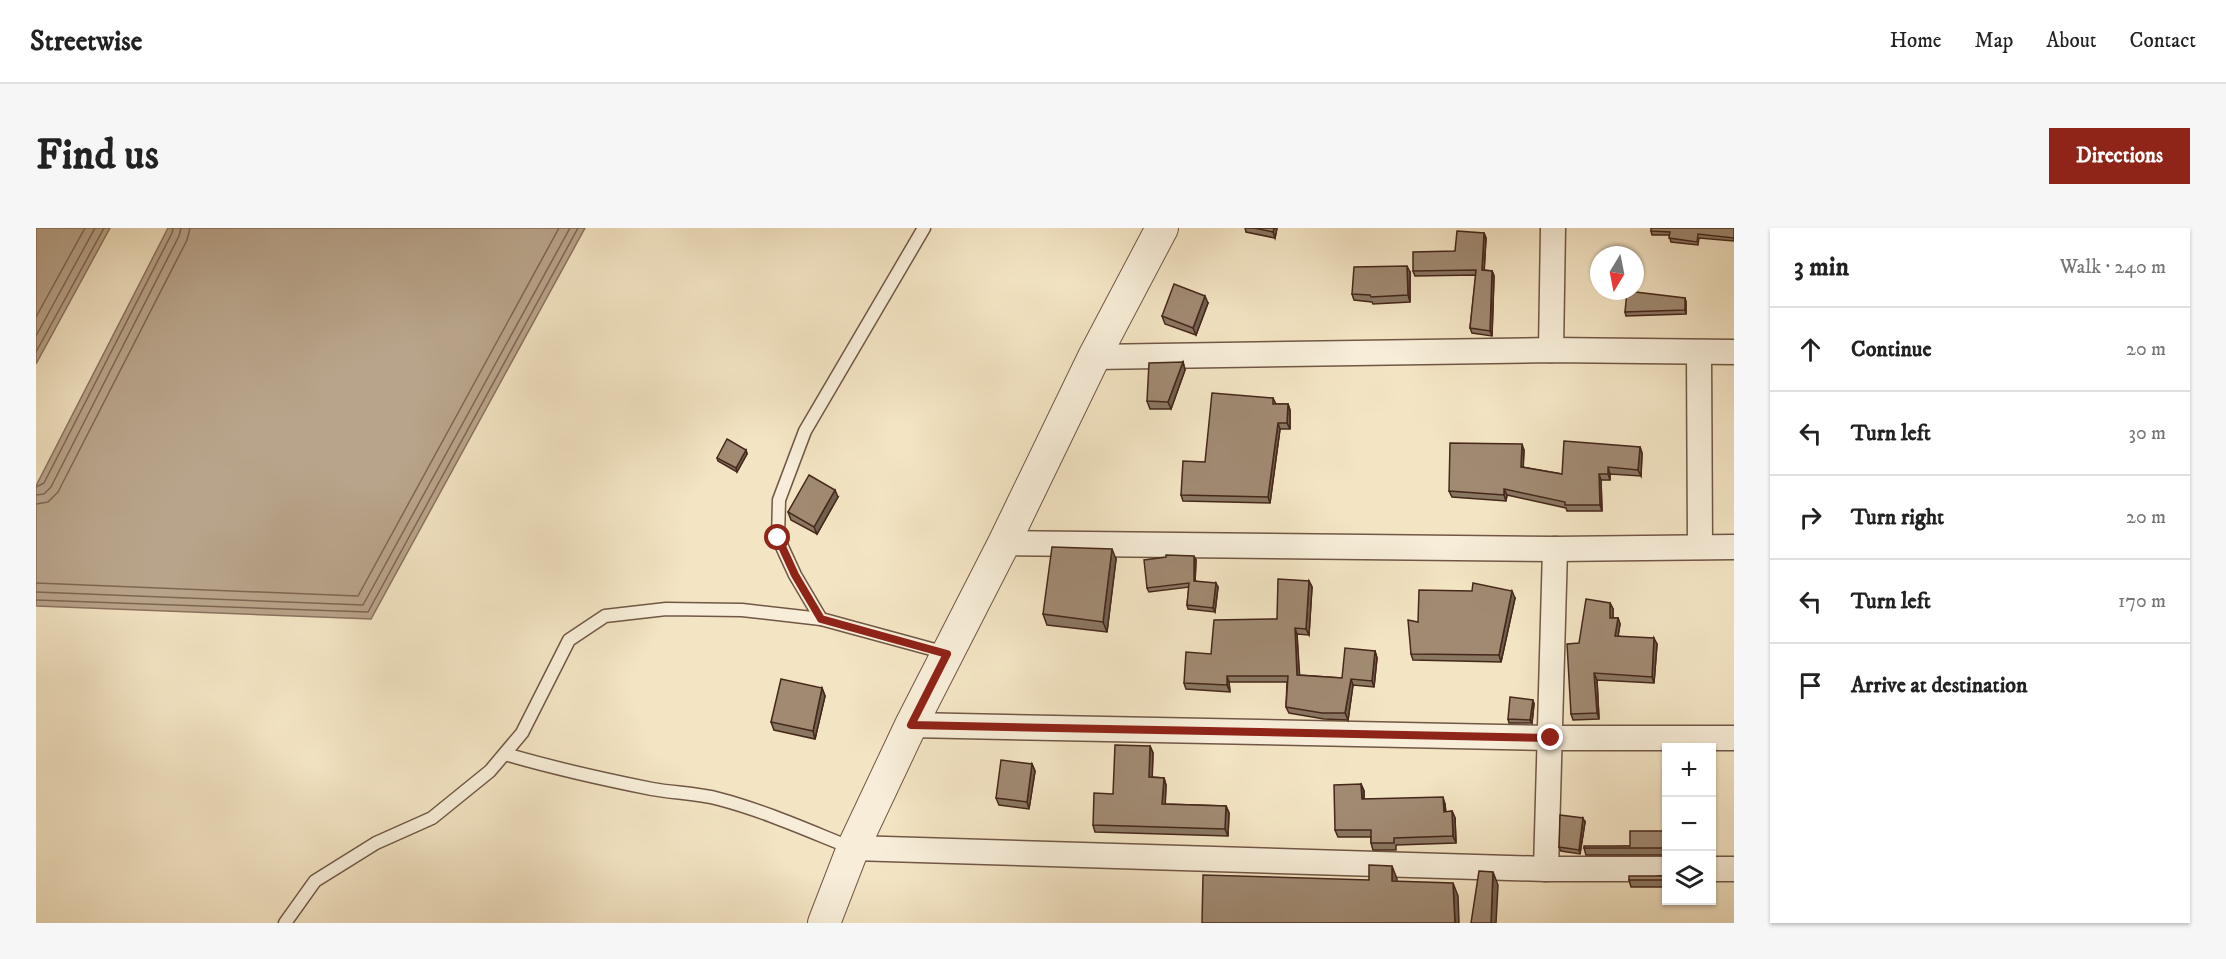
<!DOCTYPE html>
<html lang="en">
<head>
<meta charset="utf-8">
<style>
	:root { --surface:#fff; --page:#f6f6f6; --text:#222; --muted:#767676; --line:#e0e0e0; --accent:#8f2418 }
	body { margin:0; font-family:"IM FELL DW Pica",serif; background:var(--page); color:var(--text) }
	.controls { position:absolute; right:18px; bottom:18px; display:grid; overflow:hidden; border-radius:0px; box-shadow:0 2px 4px #0004 }
	.controls button { width:54px; height:54px; display:grid; place-items:center; padding:0; border:0; border-bottom:2px solid var(--line); background:var(--surface); color:var(--text); font:30px sans-serif }
	.compass { position:absolute; left:1554px; top:18px; width:54px; height:54px; border-radius:50%; background:var(--surface); box-shadow:0 2px 4px #0004; rotate:190deg }
	.stop { position:absolute; width:18px; height:18px; margin:-14px; border:4px solid #8f2418; border-radius:50%; background:#fff }
	.stop.end { background:#8f2418; border-color:#fff; box-shadow:0 2px 6px #0008 }
	.list { margin:0; padding:0; list-style:none }
	h2 { display:flex; justify-content:space-between; align-items:center; height:78px; margin:0; padding:0 24px; font-size:26px }
	h2 small { font-size:20px; font-weight:400; color:var(--muted) }
	.list li { display:grid; grid-template-columns:39px 1fr auto; gap:18px; align-items:center; box-sizing:border-box; height:84px; padding:0 24px; border-top:2px solid var(--line) }
	.list b { display:block; font-size:22px; white-space:nowrap }
	.list em { font-size:20px; font-style:normal; color:var(--muted) }
	.icon { flex:none; width:33px; height:33px; fill:none; stroke:currentColor; stroke-width:2; stroke-linecap:round; stroke-linejoin:round }
	.map { position:relative; flex:none; width:1698px; height:695px; overflow:hidden; border-radius:0px }
	header { display:flex; align-items:center; gap:36px; box-sizing:border-box; height:84px; padding:0 30px; background:var(--surface); border-bottom:2px solid var(--line) }
	header strong { font-size:28px }
	nav { display:flex; gap:33px; margin-inline-start:auto; font-size:21px }
	.intro { display:flex; align-items:center; justify-content:space-between; box-sizing:border-box; height:144px; padding:0 36px }
	h1 { margin:0; font-size:42px }
	.button { padding:15px 27px; border-radius:0px; background:var(--accent); color:#fff; font-size:21px; font-weight:700 }
	main { display:flex; gap:36px; padding:0 36px }
	aside { flex:1; background:var(--surface); border-radius:0px; box-shadow:0 2px 4px #0004 }
	.map>svg:first-child { display:block }
	.water { fill:#b8a48a; stroke:#8a725e; stroke-width:1.5 }
	.lines { fill:none; stroke-linecap:round; stroke-linejoin:round }
	.shore { stroke:#7f6652; stroke-width:1.5 }
	.service-casing { stroke:#715745; stroke-width:15 }
	.minor-casing { stroke:#715745; stroke-width:27 }
	.tertiary-casing { stroke:#715745; stroke-width:34 }
	.service { stroke:#f7edd8; stroke-width:12 }
	.minor { stroke:#f7edd8; stroke-width:24 }
	.tertiary { stroke:#f7edd8; stroke-width:32 }
	.wall { fill:#8a7762; stroke:#46281b; stroke-width:1.5 }
	.shaded-wall { fill:#706150; stroke:#46281b; stroke-width:1.5 }
	.building { fill:#a08a72; stroke:#46281b; stroke-width:1.5 }
	.route { stroke:#8f2418; stroke-width:8 }
</style>
</head>
<body>
<header>
<strong>Streetwise</strong>
<nav><a>Home</a><a>Map</a><a>About</a><a>Contact</a></nav>
</header>
<div class="intro"><h1>Find us</h1><a class="button">Directions</a></div>
<main>
<div class="map">
<svg width="1698" height="695" viewBox="0 0 1698 695">
	<rect width="100%" height="100%" fill="#f3e4c3"/>
	<filter id="stains"><feTurbulence type="fractalNoise" baseFrequency=".00333" numOctaves="4"/><feColorMatrix values="0 0 0 0 .2 0 0 0 0 .09 0 0 0 0 .02 0 0 0 .5 -.17"/></filter>
	<radialGradient id="worn" r=".72"><stop offset=".6" stop-color="#630" stop-opacity="0"/><stop offset="1" stop-color="#630" stop-opacity=".3"/></radialGradient>
	<g class="water">
		<polygon points="0,0 74,0 0,136"/>
		<polygon points="132,0 549,0 335,391 0,378 0,258"/>
	</g>
	<g class="lines">
		<g class="shore">
			<polyline points="0,89 49,0"/>
			<polyline points="0,108 59,0"/>
			<polyline points="0,124 68,0"/>
			<polyline points="0,259 8,255 136,5 137,0"/>
			<polyline points="0,267 8,266 15,259 143,8 145,0"/>
			<polyline points="0,276 12,274 22,264 151,12 154,0"/>
			<polyline points="0,355 322,368 523,0"/>
			<polyline points="0,364 327,377 534,0"/>
			<polyline points="0,372 332,384 542,0"/>
		</g>
		<g class="service-casing">
			<g id="service">
				<polyline points="785,391 759,347 742,310 743,272 769,203 888,0"/>
				<path d="M 469,526 C 517,540 566,551 616,561 C 638,565 661,565 683,571 C 729,583 773,603 816,620"/>
				<polyline points="249,695 279,653 340,615 396,590 454,543 486,505 533,412 569,388 630,381 706,382 785,391 910,425"/>
			</g>
		</g>
		<g class="minor-casing">
			<g id="minor">
				<polyline points="1515,122 1517,0"/>
				<polyline points="1663,125 1664,319"/>
				<polyline points="1058,129 1515,122 1698,124"/>
				<polyline points="968,315 1519,321 1698,319"/>
				<polyline points="875,497 1515,510 1698,510"/>
				<polyline points="817,620 1510,641 1630,641"/>
				<polyline points="1510,641 1519,321"/>
				<polyline points="1676,641 1698,641"/>
			</g>
		</g>
		<g class="tertiary-casing">
			<polyline id="tertiary" points="788,695 817,620 875,497 968,315 1058,129 1126,0"/>
		</g>
		<use href="#service" class="service"/>
		<use href="#minor" class="minor"/>
		<use href="#tertiary" class="tertiary"/>
	</g>
	<g class="wall">
		<polygon points="1209,0 1241,0 1239,10 1210,4"/>
		<polygon points="1698,0 1698,13 1663,10 1662,17 1635,14 1633,7 1616,7 1615,3"/>
		<polygon points="1448,5 1450,10 1448,42 1456,43 1458,48 1456,108 1436,105 1434,100 1440,47 1379,48 1377,43 1419,23"/>
		<polygon points="1374,44 1374,74 1337,76 1336,74 1318,72 1316,66"/>
		<polygon points="1649,70 1650,74 1650,86 1590,88 1589,84"/>
		<polygon points="1172,75 1160,107 1129,96 1126,88"/>
		<polygon points="1147,134 1149,142 1135,181 1114,181 1111,173"/>
		<polygon points="1237,170 1240,176 1252,176 1254,182 1254,201 1244,201 1234,275 1147,273 1145,267 1169,234"/>
		<polygon points="1604,219 1606,225 1605,248 1574,246 1574,252 1565,252 1566,283 1531,283 1530,280 1471,267 1470,273 1416,269 1413,263 1488,222 1487,239 1526,246"/>
		<polygon points="710,222 711,226 701,244 682,233 681,230"/>
		<polygon points="802,269 781,306 755,292 752,284"/>
		<polygon points="1080,331 1071,404 1011,397 1007,386"/>
		<polygon points="1160,332 1159,353 1182,359 1179,384 1152,381 1151,377 1153,359 1113,364 1111,360"/>
		<polygon points="1273,353 1276,359 1273,407 1261,406 1263,447 1306,450 1339,423 1341,430 1338,459 1317,457 1312,492 1288,491 1253,485 1250,479 1251,454 1193,454 1194,464 1150,461 1148,455 1175,426 1241,391"/>
		<polygon points="1479,370 1465,434 1377,432 1375,426 1382,394"/>
		<polygon points="1574,375 1577,381 1577,390 1582,390 1584,396 1582,408 1621,416 1618,455 1561,452 1563,491 1537,492 1535,486 1543,415"/>
		<polygon points="786,460 789,468 779,511 738,502 735,494"/>
		<polygon points="1498,476 1496,495 1473,495 1472,491"/>
		<polygon points="1114,518 1117,525 1116,549 1128,550 1130,557 1129,576 1190,578 1193,585 1192,608 1059,604 1057,597 1077,566"/>
		<polygon points="996,536 999,543 993,581 963,577 960,570"/>
		<polygon points="1325,556 1328,563 1328,571 1409,576 1410,584 1416,583 1419,590 1420,615 1360,617 1360,622 1337,622 1335,615 1335,609 1302,609 1299,602"/>
		<polygon points="1549,594 1544,626 1525,623 1523,619"/>
		<polygon points="1630,603 1630,627 1550,627 1548,620 1594,618"/>
		<polygon points="1630,647 1630,659 1595,659 1593,652"/>
	</g>
	<g class="shaded-wall">
		<polygon points="1238,0 1241,0 1239,10 1237,4"/>
		<polygon points="1448,5 1450,10 1448,47 1446,42"/>
		<polygon points="1371,38 1374,44 1374,74 1372,67"/>
		<polygon points="1456,43 1458,48 1456,108 1454,103"/>
		<polygon points="1169,68 1172,75 1160,107 1157,100"/>
		<polygon points="1649,70 1650,74 1650,86 1649,82"/>
		<polygon points="1147,134 1149,142 1135,181 1132,174"/>
		<polygon points="1252,176 1254,182 1254,201 1251,195"/>
		<polygon points="1242,195 1244,201 1234,275 1232,269"/>
		<polygon points="1486,216 1488,222 1487,245 1485,239"/>
		<polygon points="1604,219 1606,225 1605,248 1602,242"/>
		<polygon points="710,222 711,226 701,244 700,240"/>
		<polygon points="1572,239 1574,246 1574,252 1572,246"/>
		<polygon points="1563,246 1565,252 1566,283 1564,277"/>
		<polygon points="1468,261 1471,267 1470,273 1468,267"/>
		<polygon points="799,262 802,269 781,306 778,299"/>
		<polygon points="1076,321 1080,331 1071,404 1067,394"/>
		<polygon points="1158,328 1160,332 1159,356 1158,353"/>
		<polygon points="1273,353 1276,359 1273,407 1270,401"/>
		<polygon points="1180,355 1182,359 1179,384 1177,380"/>
		<polygon points="1476,363 1479,370 1465,434 1463,427"/>
		<polygon points="1574,375 1577,381 1577,396 1574,390"/>
		<polygon points="1582,390 1584,396 1581,414 1579,408"/>
		<polygon points="1259,400 1261,406 1264,453 1261,447"/>
		<polygon points="1618,410 1621,416 1618,455 1616,449"/>
		<polygon points="1339,423 1341,430 1338,459 1336,453"/>
		<polygon points="1558,445 1561,452 1563,491 1561,485"/>
		<polygon points="1191,448 1193,454 1194,464 1191,457"/>
		<polygon points="1315,451 1317,457 1312,492 1309,485"/>
		<polygon points="786,460 789,468 779,511 777,503"/>
		<polygon points="1497,472 1498,476 1496,495 1494,492"/>
		<polygon points="1114,518 1117,525 1116,556 1113,549"/>
		<polygon points="996,536 999,543 993,581 991,574"/>
		<polygon points="1128,550 1130,557 1129,583 1126,576"/>
		<polygon points="1325,556 1328,563 1328,578 1326,571"/>
		<polygon points="1407,569 1409,576 1410,591 1408,584"/>
		<polygon points="1190,578 1193,585 1192,608 1189,601"/>
		<polygon points="1416,583 1419,590 1420,615 1417,608"/>
		<polygon points="1547,590 1549,594 1544,626 1543,622"/>
		<polygon points="1356,638 1361,651 1361,666 1356,653"/>
		<polygon points="1457,644 1462,657 1460,695 1455,695"/>
		<polygon points="1417,655 1422,668 1423,695 1419,695"/>
	</g>
	<g class="building">
		<polygon points="1218,0 1238,0 1237,4"/>
		<polygon points="1615,0 1698,0 1698,10 1662,6 1661,14 1633,10 1634,4 1615,3"/>
		<polygon points="1421,3 1448,5 1446,42 1456,43 1454,103 1434,100 1440,42 1377,43 1377,24 1419,23"/>
		<polygon points="1371,38 1372,67 1335,69 1334,67 1316,66 1318,39"/>
		<polygon points="1138,56 1169,68 1157,100 1126,88"/>
		<polygon points="1591,63 1649,70 1649,82 1589,84"/>
		<polygon points="1147,134 1132,174 1111,173 1113,135"/>
		<polygon points="1176,165 1237,170 1237,176 1252,176 1251,195 1242,195 1232,269 1145,267 1147,233 1169,234"/>
		<polygon points="691,211 710,222 700,240 681,230"/>
		<polygon points="1528,213 1604,219 1602,242 1572,239 1572,246 1563,246 1564,277 1529,277 1529,274 1468,261 1468,267 1413,263 1414,215 1486,216 1485,239 1526,246"/>
		<polygon points="773,247 799,262 778,299 752,284"/>
		<polygon points="1016,319 1076,321 1067,394 1007,386"/>
		<polygon points="1130,327 1158,328 1158,353 1180,355 1177,380 1151,377 1153,355 1111,360 1108,332 1130,329"/>
		<polygon points="1242,351 1273,353 1270,401 1259,400 1261,447 1306,450 1309,420 1339,423 1336,453 1315,451 1309,485 1286,485 1250,479 1252,448 1191,448 1191,457 1148,455 1150,424 1175,426 1178,392 1241,391"/>
		<polygon points="1437,355 1476,363 1463,427 1375,426 1372,392 1382,394 1383,362 1436,363"/>
		<polygon points="1550,371 1574,375 1574,390 1582,390 1579,408 1618,410 1616,449 1558,445 1561,485 1535,486 1531,416 1543,415"/>
		<polygon points="745,451 786,460 777,503 735,494"/>
		<polygon points="1474,469 1497,472 1494,492 1472,491"/>
		<polygon points="1079,517 1114,518 1113,549 1128,550 1126,576 1190,578 1189,601 1057,597 1058,565 1077,566"/>
		<polygon points="965,532 996,536 991,574 960,570"/>
		<polygon points="1325,556 1326,571 1407,569 1408,584 1416,583 1417,608 1358,610 1358,615 1335,615 1335,602 1299,602 1298,557"/>
		<polygon points="1524,587 1547,590 1543,622 1523,619"/>
		<polygon points="1594,603 1630,603 1630,621 1628,620 1548,620 1548,618 1594,618"/>
		<polygon points="1333,637 1356,638 1356,653 1417,655 1419,695 1166,695 1167,647 1333,652"/>
		<polygon points="1443,643 1457,644 1455,695 1435,695"/>
		<polygon points="1630,647 1630,652 1593,652 1593,648 1627,648"/>
	</g>
	<g class="lines">
		<polyline class="route" points="742,310 759,347 785,391 911,426 875,497 1515,510"/>
	</g>
	<rect width="100%" height="100%" filter="url(#stains)"/>
	<rect width="100%" height="100%" fill="url(#worn)"/>
</svg>
<div class="controls">
<button>+</button>
<button>−</button>
<button><svg class="icon" aria-label="layers" viewBox="0 0 24 24"><path d="M12 4l9 5-9 5-9-5zM3 14l9 5 9-5"/></svg></button>
</div>
<svg class="compass" viewBox="-18 -18 36 36"><path d="M0-13l5 13h-10z" fill="#e53935"/><path d="M0 13l5-13h-10z" fill="#767676"/></svg>
<div class="stop" style="left:742px;top:310px"></div>
<div class="stop end" style="left:1515px;top:510px"></div>
</div>
<aside>
<h2>3 min<small>Walk · 240 m</small></h2>
<ul class="list">
<li><svg class="icon" aria-label="ahead" viewBox="0 0 24 24"><path d="M12 20V5M6 11l6-6 6 6"/></svg><div><b>Continue</b></div><em>20 m</em></li>
<li><svg class="icon" aria-label="left" viewBox="0 0 24 24"><path d="M17 20v-9H6M10 6l-5 5 5 5"/></svg><div><b>Turn left</b></div><em>30 m</em></li>
<li><svg class="icon" aria-label="right" viewBox="0 0 24 24"><path d="M7 20v-9h11M14 6l5 5-5 5"/></svg><div><b>Turn right</b></div><em>20 m</em></li>
<li><svg class="icon" aria-label="left" viewBox="0 0 24 24"><path d="M17 20v-9H6M10 6l-5 5 5 5"/></svg><div><b>Turn left</b></div><em>170 m</em></li>
<li><svg class="icon" aria-label="arrive" viewBox="0 0 24 24"><path d="M6 21V4h12l-3 4 3 4H6"/></svg><div><b>Arrive at destination</b></div></li>
</ul>
</aside>
</main>
</body>
</html>
